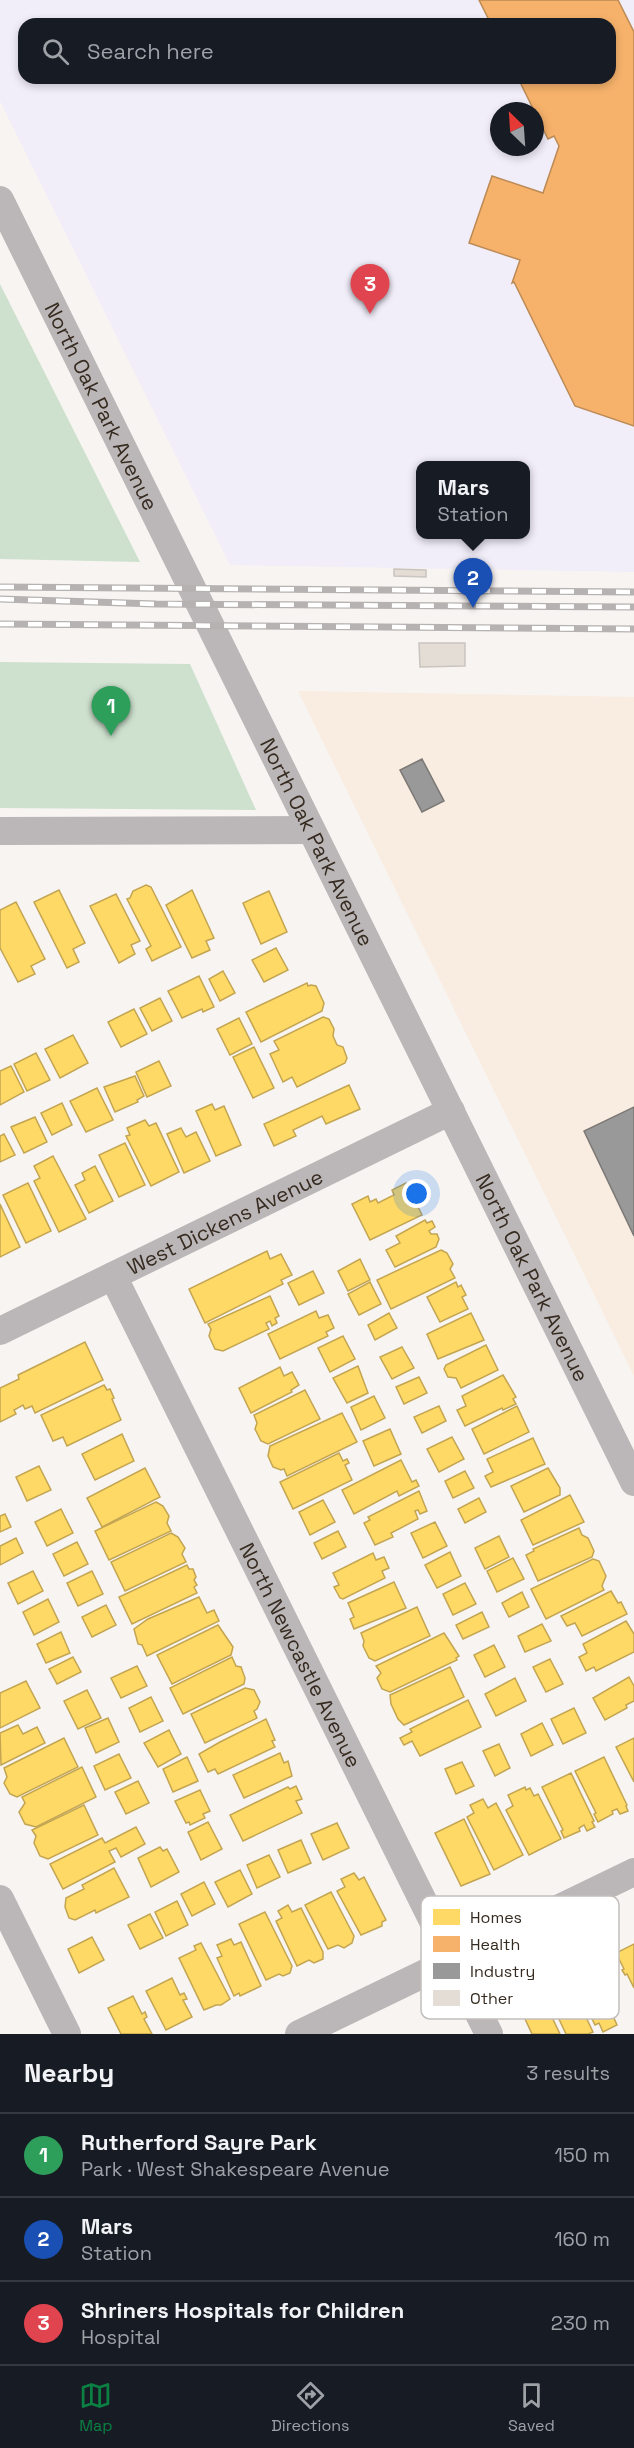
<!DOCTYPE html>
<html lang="en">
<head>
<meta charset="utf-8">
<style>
	:root { --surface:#171b24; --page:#20242c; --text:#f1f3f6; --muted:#9ea1a6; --line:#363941; --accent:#0b8043 }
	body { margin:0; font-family:"Space Grotesk",sans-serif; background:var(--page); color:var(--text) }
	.compass { position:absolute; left:490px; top:102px; width:54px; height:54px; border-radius:50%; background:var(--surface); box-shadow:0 3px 9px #0003; rotate:335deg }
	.you { position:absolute; left:417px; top:1194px; width:21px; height:21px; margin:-15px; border:4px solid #fff; border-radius:50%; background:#1a73e8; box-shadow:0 0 0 9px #1a73e833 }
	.badge { display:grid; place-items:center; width:39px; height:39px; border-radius:50%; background:var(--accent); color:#fff; font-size:20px; font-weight:700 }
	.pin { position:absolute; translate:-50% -50px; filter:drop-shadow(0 2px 3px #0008) }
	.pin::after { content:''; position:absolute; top:32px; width:21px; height:18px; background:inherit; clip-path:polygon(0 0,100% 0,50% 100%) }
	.popup { position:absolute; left:416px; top:461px; width:114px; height:78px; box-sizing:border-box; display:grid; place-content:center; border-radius:12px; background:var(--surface); filter:drop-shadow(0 2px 4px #0005); font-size:20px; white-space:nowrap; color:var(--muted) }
	.popup b { font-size:22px; color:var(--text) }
	.popup::after { content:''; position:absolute; left:50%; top:100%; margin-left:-12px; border:12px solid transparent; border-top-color:var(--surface) }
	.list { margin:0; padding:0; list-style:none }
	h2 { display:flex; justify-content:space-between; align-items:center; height:78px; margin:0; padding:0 24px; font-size:26px }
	h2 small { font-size:20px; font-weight:400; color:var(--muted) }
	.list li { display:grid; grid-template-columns:39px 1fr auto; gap:18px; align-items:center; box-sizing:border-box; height:84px; padding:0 24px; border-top:2px solid var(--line) }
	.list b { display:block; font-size:22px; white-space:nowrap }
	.list p { margin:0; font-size:20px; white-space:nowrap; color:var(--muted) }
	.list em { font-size:20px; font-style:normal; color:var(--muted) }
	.icon { flex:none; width:33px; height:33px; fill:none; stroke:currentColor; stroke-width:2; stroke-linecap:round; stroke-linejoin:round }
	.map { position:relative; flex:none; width:634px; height:2034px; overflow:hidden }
	.search { position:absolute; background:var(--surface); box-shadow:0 3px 9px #0003; left:18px; right:18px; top:18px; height:66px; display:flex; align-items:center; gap:15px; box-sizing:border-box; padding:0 21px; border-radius:18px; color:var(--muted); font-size:22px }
	.sheet { height:330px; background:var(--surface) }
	nav { display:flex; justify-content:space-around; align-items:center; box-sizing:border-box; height:84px; border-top:2px solid var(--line); background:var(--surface); font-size:16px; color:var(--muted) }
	nav a { display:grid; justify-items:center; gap:3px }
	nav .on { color:var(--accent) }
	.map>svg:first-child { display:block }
	.built { fill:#f9ece0 }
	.medical { fill:#f1edf9; fill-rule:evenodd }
	.green { fill:#cee1ce }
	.homes { fill:#ffd966; stroke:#c3a551; stroke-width:1.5 }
	.health { fill:#f6b26b; stroke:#bc8a54; stroke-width:1.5 }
	.industry { fill:#999; stroke:#7b7875; stroke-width:1.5 }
	.building { fill:#e4ddd6; stroke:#cac4be; stroke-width:1.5 }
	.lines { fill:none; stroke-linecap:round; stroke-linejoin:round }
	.minor { stroke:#bbb6b7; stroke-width:28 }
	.rail-casing { stroke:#b6b2b1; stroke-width:7 }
	.rail { stroke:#fff; stroke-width:4.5; stroke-dasharray:14; stroke-linecap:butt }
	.labels { text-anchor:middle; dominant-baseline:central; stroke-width:6; stroke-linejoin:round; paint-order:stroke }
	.street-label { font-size:21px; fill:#362b20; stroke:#fff }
	.key { fill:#fff; stroke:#c3bfbc; stroke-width:1.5 }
	.key-label { font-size:16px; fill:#362b20 }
</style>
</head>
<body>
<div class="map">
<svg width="634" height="2034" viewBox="0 0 634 2034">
	<rect width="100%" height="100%" fill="#f7f4f2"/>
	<polygon class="built" points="298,691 634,697 634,1376"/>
	<path class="medical" d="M 0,0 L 634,0 L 634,572 L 230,565 L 0,101 ZM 24,24 L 610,24 L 610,78 L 24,78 ZM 499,111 L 535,111 L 535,147 L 499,147 ZM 420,466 L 526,466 L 526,534 L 420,534 Z"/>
	<g class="green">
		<polygon points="0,284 140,562 0,559"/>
		<polygon points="0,662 190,664 256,810 0,808"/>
	</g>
	<g class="homes">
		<polygon points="146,885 151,887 181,947 152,961 146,949 151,946 127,899 130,898 133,891"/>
		<polygon points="59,890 85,943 73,949 79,962 67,968 34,902"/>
		<polygon points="192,890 214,938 206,941 210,950 192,958 166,905"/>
		<polygon points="269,891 287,932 261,944 243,903"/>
		<polygon points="116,894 140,941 131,945 135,954 119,963 90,906"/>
		<polygon points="16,902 45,959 31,966 35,974 18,982 0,948 0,910"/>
		<polygon points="276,948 288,970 264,982 252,960"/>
		<polygon points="223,971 235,993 220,1001 209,979"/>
		<polygon points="199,976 214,1007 203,1012 202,1009 182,1018 168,991"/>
		<polygon points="307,983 308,986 311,985 316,986 324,1003 322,1011 261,1042 246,1012"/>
		<polygon points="160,998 172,1021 152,1031 140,1008"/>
		<polygon points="134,1009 147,1034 121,1047 108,1022"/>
		<polygon points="323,1017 329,1019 334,1029 333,1036 337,1045 343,1047 347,1058 345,1063 297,1087 292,1077 283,1082 270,1054 279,1050 274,1041"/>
		<polygon points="239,1018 252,1044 230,1055 217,1029"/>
		<polygon points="73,1035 88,1063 60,1078 45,1049"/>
		<polygon points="254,1047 274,1088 253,1098 233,1057"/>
		<polygon points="36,1053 50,1080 27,1091 14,1064"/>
		<polygon points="159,1061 171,1086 147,1097 136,1072"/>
		<polygon points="11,1066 24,1092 0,1105 0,1071"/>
		<polygon points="135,1076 144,1096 137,1100 138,1102 115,1112 104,1087"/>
		<polygon points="349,1085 360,1109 326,1124 322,1116 293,1130 296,1136 274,1146 264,1124"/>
		<polygon points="97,1088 113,1120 86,1132 70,1101"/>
		<polygon points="62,1103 72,1125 52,1135 41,1113"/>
		<polygon points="212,1104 215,1110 224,1106 241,1145 216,1156 196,1111"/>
		<polygon points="35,1117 47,1142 24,1153 11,1127"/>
		<polygon points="145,1120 149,1126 156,1123 179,1172 151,1186 126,1136 130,1135 127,1128"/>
		<polygon points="181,1128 186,1137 196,1132 210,1161 184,1173 167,1134"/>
		<polygon points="4,1134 15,1155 0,1162 0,1136"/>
		<polygon points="125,1143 145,1185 119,1197 99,1155"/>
		<polygon points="53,1156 86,1219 59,1232 34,1181 40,1178 34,1166"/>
		<polygon points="95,1166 113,1201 89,1213 75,1185 85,1180 82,1173"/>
		<polygon points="28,1183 51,1231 26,1243 3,1195"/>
		<polygon points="406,1183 422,1215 370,1240 352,1204 368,1196 370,1202 376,1199 378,1203 394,1195 392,1190"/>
		<polygon points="0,1204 20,1247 0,1257"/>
		<polygon points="425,1220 427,1223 432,1221 435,1227 429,1231 431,1234 437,1234 439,1239 436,1247 395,1267 386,1250 400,1243 396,1236"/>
		<polygon points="441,1250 447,1253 453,1264 450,1269 455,1278 391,1309 377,1280"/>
		<polygon points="267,1251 270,1259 281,1254 292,1275 281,1280 283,1284 205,1323 189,1289"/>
		<polygon points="360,1259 370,1280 348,1291 338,1271"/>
		<polygon points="313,1271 324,1293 299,1305 288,1283"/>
		<polygon points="370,1282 381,1304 359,1315 348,1294"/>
		<polygon points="456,1282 458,1287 461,1285 466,1295 462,1297 468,1309 440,1322 427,1297"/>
		<polygon points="270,1296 279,1316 275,1318 277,1323 272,1326 270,1321 266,1323 269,1329 223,1351 215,1349 209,1336 211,1329 208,1324"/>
		<polygon points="316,1311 319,1318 328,1315 334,1328 326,1332 328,1336 280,1359 268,1334"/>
		<polygon points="389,1313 397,1328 375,1340 368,1325"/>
		<polygon points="471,1313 484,1340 438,1359 427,1334"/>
		<polygon points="343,1336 355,1359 330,1372 318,1348"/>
		<polygon points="85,1342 103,1380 35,1413 32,1406 25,1409 23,1405 14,1410 16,1414 0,1422 0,1388 19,1379 18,1375"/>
		<polygon points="486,1345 498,1370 461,1388 456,1378 448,1377 444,1369 446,1365"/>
		<polygon points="402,1347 414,1368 392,1379 380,1357"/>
		<polygon points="358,1366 368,1393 347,1403 333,1378"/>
		<polygon points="280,1367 284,1376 292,1372 299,1385 291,1390 292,1392 251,1413 239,1388"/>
		<polygon points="503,1375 516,1397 513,1399 516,1404 503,1410 502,1408 465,1426 457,1410 466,1406 462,1396"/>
		<polygon points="419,1377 427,1393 404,1404 396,1387"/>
		<polygon points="104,1385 107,1390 110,1389 114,1398 112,1399 121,1420 67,1446 63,1437 53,1441 41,1415"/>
		<polygon points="305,1390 320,1419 268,1444 261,1441 255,1429 257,1423 254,1415"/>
		<polygon points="374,1396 385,1418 361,1430 351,1407"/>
		<polygon points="439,1406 446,1421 422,1433 414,1417"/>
		<polygon points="517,1406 529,1432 484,1454 472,1429"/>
		<polygon points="342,1413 357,1442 287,1476 284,1469 281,1470 273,1467 268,1456 270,1446"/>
		<polygon points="390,1429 401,1454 374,1466 363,1441"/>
		<polygon points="122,1434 134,1461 95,1480 82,1454"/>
		<polygon points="452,1437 464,1459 439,1472 427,1449"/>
		<polygon points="533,1438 545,1464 491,1487 485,1476 493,1472 487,1459"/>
		<polygon points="339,1453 343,1461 347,1459 349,1463 345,1465 352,1480 293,1509 280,1482"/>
		<polygon points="401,1460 412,1482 416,1480 419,1486 399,1496 397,1491 354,1514 342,1490"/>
		<polygon points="39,1466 51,1490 27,1501 16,1477"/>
		<polygon points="145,1468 160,1497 102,1527 87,1498"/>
		<polygon points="548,1468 560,1488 560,1495 524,1512 511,1486"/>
		<polygon points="465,1471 474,1488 453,1498 445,1481"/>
		<polygon points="419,1491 427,1511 420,1514 418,1510 415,1511 418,1519 391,1533 393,1537 375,1545 364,1523 370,1520 368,1517"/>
		<polygon points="570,1495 584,1522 533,1545 521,1520"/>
		<polygon points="479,1498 486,1512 465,1523 458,1509"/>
		<polygon points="323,1500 335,1522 310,1535 299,1512"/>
		<polygon points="156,1502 163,1506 169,1516 167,1523 171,1531 109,1560 95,1531"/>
		<polygon points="61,1509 73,1533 47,1546 35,1522"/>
		<polygon points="5,1514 11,1527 0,1532 0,1516"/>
		<polygon points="435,1522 447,1546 423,1558 411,1533"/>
		<polygon points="579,1528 582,1535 588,1538 594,1551 592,1557 538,1581 526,1555 534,1551 533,1549"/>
		<polygon points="338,1531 346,1547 322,1559 314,1543"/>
		<polygon points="171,1533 178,1537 185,1548 182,1554 186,1562 125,1591 111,1562"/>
		<polygon points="499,1536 509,1557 485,1569 475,1548"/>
		<polygon points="16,1538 23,1553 0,1565 0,1546"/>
		<polygon points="77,1542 88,1564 64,1576 53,1554"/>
		<polygon points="450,1552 461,1576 437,1588 425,1565"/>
		<polygon points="373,1553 376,1560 384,1557 389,1568 382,1571 385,1578 343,1599 340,1598 334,1587 339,1585 333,1573"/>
		<polygon points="513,1558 524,1579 497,1592 487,1571"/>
		<polygon points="593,1559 599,1561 606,1576 602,1586 604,1590 546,1619 531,1589"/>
		<polygon points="187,1565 189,1569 193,1569 196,1577 194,1580 197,1585 194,1587 197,1593 132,1624 119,1597"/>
		<polygon points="33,1571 43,1591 18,1604 8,1583"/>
		<polygon points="92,1571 103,1594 78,1606 67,1583"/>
		<polygon points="394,1582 406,1608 354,1629 350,1619 354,1617 348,1603"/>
		<polygon points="465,1583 476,1604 453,1615 443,1594"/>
		<polygon points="611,1591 618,1603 621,1602 627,1614 582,1636 575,1623 567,1626 561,1616"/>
		<polygon points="522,1592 529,1607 509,1617 502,1603"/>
		<polygon points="199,1597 207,1613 214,1610 219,1621 147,1656 142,1645 138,1644 134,1629 148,1619"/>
		<polygon points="48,1599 59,1622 34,1635 23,1612"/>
		<polygon points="106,1605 116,1625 92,1637 82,1617"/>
		<polygon points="417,1607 430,1636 375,1661 369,1658 363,1646 364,1641 361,1633"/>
		<polygon points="482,1612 489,1627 463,1639 456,1625"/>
		<polygon points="626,1621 634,1634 634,1652 596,1671 594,1667 586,1671 579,1657 587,1653 583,1644"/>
		<polygon points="542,1624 551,1641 525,1652 518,1636"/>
		<polygon points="218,1625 233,1647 231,1655 172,1684 157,1655"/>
		<polygon points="61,1632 70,1653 46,1663 37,1644"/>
		<polygon points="444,1633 459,1656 456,1658 457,1660 390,1692 382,1689 377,1678 381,1673 376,1666"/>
		<polygon points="494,1645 505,1667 485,1677 474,1655"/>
		<polygon points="73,1657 81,1672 57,1684 49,1669"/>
		<polygon points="232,1657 236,1666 241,1667 245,1678 244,1684 183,1714 170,1688"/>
		<polygon points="550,1659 563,1684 546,1692 533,1667"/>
		<polygon points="137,1666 147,1686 121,1698 111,1678"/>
		<polygon points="450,1667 464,1697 404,1725 398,1719 391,1704 390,1695"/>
		<polygon points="629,1677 634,1686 634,1701 626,1705 627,1708 605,1720 593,1698"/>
		<polygon points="515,1678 526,1701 496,1716 485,1694"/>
		<polygon points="26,1681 40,1708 0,1728 0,1693"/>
		<polygon points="245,1688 254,1690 260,1702 257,1709 254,1711 257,1718 205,1743 191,1714"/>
		<polygon points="87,1690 101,1718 78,1729 64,1701"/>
		<polygon points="151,1697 163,1721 140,1732 129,1708"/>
		<polygon points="468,1700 481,1727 420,1756 412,1741 404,1745 400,1738 412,1732 410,1729"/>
		<polygon points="574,1708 586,1733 563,1744 551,1719"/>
		<polygon points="108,1718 119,1742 96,1753 85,1728"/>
		<polygon points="266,1719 275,1740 272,1741 275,1747 218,1774 215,1769 208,1772 199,1754 220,1742"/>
		<polygon points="542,1723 553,1745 531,1756 521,1734"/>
		<polygon points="18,1725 23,1734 37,1727 45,1743 1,1765 0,1733"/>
		<polygon points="169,1730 181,1754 158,1767 144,1743"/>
		<polygon points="64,1738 78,1767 17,1797 10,1794 4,1783 7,1777 4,1768"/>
		<polygon points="634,1738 634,1782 616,1747"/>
		<polygon points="499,1744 510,1768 495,1776 483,1751"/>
		<polygon points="280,1753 284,1763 288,1761 292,1776 244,1798 233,1775"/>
		<polygon points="119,1754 131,1778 105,1790 94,1766"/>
		<polygon points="187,1757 198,1781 173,1792 163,1769"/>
		<polygon points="604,1757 627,1805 626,1806 628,1811 620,1814 617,1809 612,1811 613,1814 598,1822 594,1814 596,1813 575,1771"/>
		<polygon points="462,1762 474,1786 456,1794 445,1769"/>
		<polygon points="82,1767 96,1797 36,1827 25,1824 19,1812 25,1803 22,1797"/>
		<polygon points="571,1773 594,1821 592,1822 595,1827 587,1831 584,1825 579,1828 580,1831 564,1838 561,1831 563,1830 542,1787"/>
		<polygon points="138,1781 149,1803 126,1814 115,1792"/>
		<polygon points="296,1786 302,1799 296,1801 302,1813 243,1841 230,1815 288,1787 290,1789"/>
		<polygon points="525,1787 526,1790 530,1788 534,1796 538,1794 561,1839 529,1855 506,1810 513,1806 508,1795"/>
		<polygon points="200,1790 210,1811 203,1814 205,1818 190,1825 189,1822 186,1823 175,1801"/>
		<polygon points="483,1799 488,1808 496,1803 523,1855 494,1870 467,1817 474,1813 470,1805"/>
		<polygon points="84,1805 98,1835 48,1859 40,1856 34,1843 36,1836 32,1830"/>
		<polygon points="464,1819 490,1874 461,1886 435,1833"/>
		<polygon points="208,1822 222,1849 201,1860 188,1832"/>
		<polygon points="337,1823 349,1848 323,1860 311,1834"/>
		<polygon points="136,1827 145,1844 121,1857 116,1848 109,1851 115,1862 63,1889 50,1864 102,1838 105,1843"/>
		<polygon points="301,1840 311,1863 288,1873 278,1850"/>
		<polygon points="160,1847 163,1851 167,1849 179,1872 151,1887 138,1858"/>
		<polygon points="269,1855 280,1877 257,1888 247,1865"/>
		<polygon points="114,1868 129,1897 96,1913 95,1910 75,1920 69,1918 65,1907 66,1898 84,1889 82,1885"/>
		<polygon points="240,1870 252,1894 228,1907 215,1882"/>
		<polygon points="354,1873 359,1880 364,1877 386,1920 382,1922 382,1926 361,1935 337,1891 345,1887 341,1879"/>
		<polygon points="204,1882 215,1904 192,1916 181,1894"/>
		<polygon points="331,1892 354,1936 352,1943 344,1948 338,1945 328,1949 305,1905"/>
		<polygon points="177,1901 188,1925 166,1936 155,1912"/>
		<polygon points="288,1905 292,1912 301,1908 323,1952 323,1959 314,1963 309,1960 297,1966 276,1921 282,1918 278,1911"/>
		<polygon points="265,1912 292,1966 290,1973 283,1976 279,1974 266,1980 239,1924"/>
		<polygon points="150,1914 163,1938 140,1949 128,1925"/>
		<polygon points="92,1937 104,1960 79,1973 68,1949"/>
		<polygon points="231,1939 234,1945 241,1942 261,1986 240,1996 239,1993 234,1996 217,1958 222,1956 217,1945"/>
		<polygon points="201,1943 230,1999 221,2005 216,2005 204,2010 179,1958 196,1950 194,1946"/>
		<polygon points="634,1944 634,1988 627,1974 625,1975 622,1970 624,1969 616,1953"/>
		<polygon points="593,1963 617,2014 613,2016 617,2025 603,2032 599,2023 595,2025 570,1973"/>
		<polygon points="565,1973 593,2032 588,2034 566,2034 542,1983"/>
		<polygon points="172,1978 180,1995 184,1993 187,1999 183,2000 192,2017 166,2030 146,1991"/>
		<polygon points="537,1986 560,2034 532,2034 515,1997"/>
		<polygon points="133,1996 142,2014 145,2012 147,2017 144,2019 152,2034 121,2034 108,2008"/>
	</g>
	<polygon class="health" points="479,0 618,0 634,32 634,426 575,406 514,282 512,283 520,260 469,243 492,176 543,193 559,146 554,136 548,139 518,78 610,78 610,24 491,24"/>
	<g class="industry">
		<polygon points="422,759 444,801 422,812 400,770"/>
		<polygon points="634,1107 634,1236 584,1131"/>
	</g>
	<g class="building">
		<polygon points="394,569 426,570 426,577 394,576"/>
		<polygon points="419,643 465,643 465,666 420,667"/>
	</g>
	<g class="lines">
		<g class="minor">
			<path id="s1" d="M 0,200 L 634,1482"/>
			<polyline points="0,831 311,830"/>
			<path id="s2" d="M 113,1276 L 489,2034"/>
			<path id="s3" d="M 0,1331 L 451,1111"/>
			<polyline points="0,1899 67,2034"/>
			<polyline points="299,2034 634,1872"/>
		</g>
		<g class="rail-casing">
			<g id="rail">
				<polyline points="0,587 634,592"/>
				<polyline points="0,599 156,604 634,607"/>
				<polyline points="0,624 634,629"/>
			</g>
		</g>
		<use href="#rail" class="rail"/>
	</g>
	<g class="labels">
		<g class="street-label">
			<text stroke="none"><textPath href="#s1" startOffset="230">North Oak Park Avenue</textPath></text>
			<text stroke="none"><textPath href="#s1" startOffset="716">North Oak Park Avenue</textPath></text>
			<text stroke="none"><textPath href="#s3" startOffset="250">West Dickens Avenue</textPath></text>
			<text stroke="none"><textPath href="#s1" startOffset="1202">North Oak Park Avenue</textPath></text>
			<text stroke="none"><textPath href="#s2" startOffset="423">North Newcastle Avenue</textPath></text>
		</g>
	</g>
	<rect x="421" y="1896" width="198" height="123" rx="9" class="key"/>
	<rect x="433" y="1909" width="27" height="16" fill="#ffd966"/>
	<rect x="433" y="1936" width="27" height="16" fill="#f6b26b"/>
	<rect x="433" y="1963" width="27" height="16" fill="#999"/>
	<rect x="433" y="1990" width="27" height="16" fill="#e4ddd6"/>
	<g class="key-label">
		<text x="470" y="1923">Homes</text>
		<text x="470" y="1950">Health</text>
		<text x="470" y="1977">Industry</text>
		<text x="470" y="2004">Other</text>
	</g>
</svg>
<svg class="compass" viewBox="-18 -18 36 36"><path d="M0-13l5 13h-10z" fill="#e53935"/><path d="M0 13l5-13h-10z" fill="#9ea1a6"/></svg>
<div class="you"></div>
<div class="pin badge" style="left:111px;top:736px;background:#2e9e5b">1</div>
<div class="pin badge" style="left:473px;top:608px;background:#1a4fb4">2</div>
<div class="popup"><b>Mars</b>Station</div>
<div class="pin badge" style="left:370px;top:314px;background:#e0444e">3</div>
<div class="search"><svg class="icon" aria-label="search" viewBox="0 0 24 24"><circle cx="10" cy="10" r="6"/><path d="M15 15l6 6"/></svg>Search here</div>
</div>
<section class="sheet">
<h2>Nearby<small>3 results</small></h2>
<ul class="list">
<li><span class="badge" style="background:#2e9e5b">1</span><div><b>Rutherford Sayre Park</b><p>Park · West Shakespeare Avenue</p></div><em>150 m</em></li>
<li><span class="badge" style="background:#1a4fb4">2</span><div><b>Mars</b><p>Station</p></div><em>160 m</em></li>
<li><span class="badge" style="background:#e0444e">3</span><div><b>Shriners Hospitals for Children</b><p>Hospital</p></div><em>230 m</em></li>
</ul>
</section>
<nav>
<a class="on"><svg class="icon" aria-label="map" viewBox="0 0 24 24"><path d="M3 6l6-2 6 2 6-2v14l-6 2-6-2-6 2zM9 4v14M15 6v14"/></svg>Map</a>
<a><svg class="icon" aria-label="directions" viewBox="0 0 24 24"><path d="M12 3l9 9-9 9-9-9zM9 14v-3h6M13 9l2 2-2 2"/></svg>Directions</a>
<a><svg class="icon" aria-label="saved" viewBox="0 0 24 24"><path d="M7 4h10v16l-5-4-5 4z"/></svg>Saved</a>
</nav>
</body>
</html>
